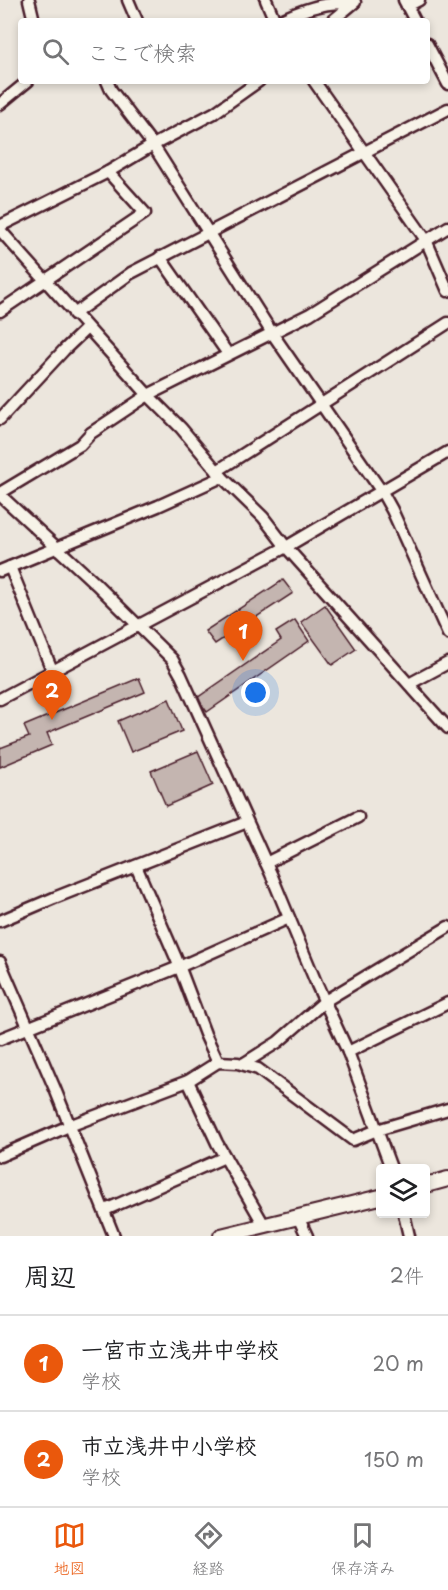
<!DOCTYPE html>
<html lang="ja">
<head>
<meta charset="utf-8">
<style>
	:root { --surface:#fff; --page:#f2f2f2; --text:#202124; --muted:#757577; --line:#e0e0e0; --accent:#ea580c }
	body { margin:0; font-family:"Playpen Sans","Klee One",sans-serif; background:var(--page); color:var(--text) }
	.controls { position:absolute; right:18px; bottom:18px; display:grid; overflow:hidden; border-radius:6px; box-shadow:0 3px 9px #0003 }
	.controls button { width:54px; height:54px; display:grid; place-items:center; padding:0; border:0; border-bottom:2px solid var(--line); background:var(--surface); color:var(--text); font:30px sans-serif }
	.you { position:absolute; left:256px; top:693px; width:21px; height:21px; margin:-15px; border:4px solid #fff; border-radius:50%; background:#1a73e8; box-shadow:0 0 0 9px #1a73e833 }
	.badge { display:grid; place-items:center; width:39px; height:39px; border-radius:50%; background:var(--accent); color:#fff; font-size:20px; font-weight:700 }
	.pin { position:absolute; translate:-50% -50px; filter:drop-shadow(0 2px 3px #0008) }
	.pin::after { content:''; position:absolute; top:32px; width:21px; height:18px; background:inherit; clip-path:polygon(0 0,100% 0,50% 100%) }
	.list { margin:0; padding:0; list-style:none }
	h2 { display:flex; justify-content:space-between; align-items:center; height:78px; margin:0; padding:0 24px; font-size:26px }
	h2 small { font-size:20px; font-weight:400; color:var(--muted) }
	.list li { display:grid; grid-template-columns:39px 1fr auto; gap:18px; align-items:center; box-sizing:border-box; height:96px; padding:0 24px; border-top:2px solid var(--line) }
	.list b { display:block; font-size:22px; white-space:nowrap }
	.list p { margin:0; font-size:20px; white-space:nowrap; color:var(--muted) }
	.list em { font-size:20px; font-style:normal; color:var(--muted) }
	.icon { flex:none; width:33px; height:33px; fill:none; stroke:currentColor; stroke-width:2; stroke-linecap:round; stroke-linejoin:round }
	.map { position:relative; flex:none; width:448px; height:1236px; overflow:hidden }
	.search { position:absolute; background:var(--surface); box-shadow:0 3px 9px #0003; left:18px; right:18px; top:18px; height:66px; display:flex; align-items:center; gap:15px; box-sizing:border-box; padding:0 21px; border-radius:6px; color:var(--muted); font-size:22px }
	.sheet { height:270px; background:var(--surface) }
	nav { display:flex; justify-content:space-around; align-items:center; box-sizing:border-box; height:84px; border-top:2px solid var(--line); background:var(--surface); font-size:16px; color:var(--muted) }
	nav a { display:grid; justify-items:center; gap:3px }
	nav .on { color:var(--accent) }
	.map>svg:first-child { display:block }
	.building { fill:#c4b5b0; stroke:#4a1f2b; stroke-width:1.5 }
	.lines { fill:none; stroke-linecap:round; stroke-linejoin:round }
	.minor-casing { stroke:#4a1f2b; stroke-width:15 }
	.major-casing { stroke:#4a1f2b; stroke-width:18 }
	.minor { stroke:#f7f3e8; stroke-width:10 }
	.major { stroke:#f7f3e8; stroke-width:14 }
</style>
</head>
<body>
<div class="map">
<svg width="448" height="1236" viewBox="0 0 448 1236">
	<rect width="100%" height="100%" fill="#ece6dd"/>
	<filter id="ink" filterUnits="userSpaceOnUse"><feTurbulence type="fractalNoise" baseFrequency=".0167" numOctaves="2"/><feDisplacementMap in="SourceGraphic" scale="12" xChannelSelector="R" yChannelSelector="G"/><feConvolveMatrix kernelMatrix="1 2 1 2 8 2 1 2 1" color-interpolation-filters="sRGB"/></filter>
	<g filter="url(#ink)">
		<g class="building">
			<polygon points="283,580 293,593 215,644 205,631"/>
			<polygon points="325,605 356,649 332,665 301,622"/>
			<polygon points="295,620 309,641 207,712 197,698 281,640 276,632"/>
			<polygon points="139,678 145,692 47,733 52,745 0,767 0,748 29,737 24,726"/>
			<polygon points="169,699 182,731 131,752 118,721"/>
			<polygon points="198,751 213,785 166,806 151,771"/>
		</g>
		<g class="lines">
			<g class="minor-casing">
				<g id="minor">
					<polyline points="29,0 34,21"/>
					<polyline points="128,0 137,21"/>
					<polyline points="266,0 275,21"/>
					<polyline points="404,0 415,21"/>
					<polyline points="407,6 419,0"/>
					<path d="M 279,21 C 301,10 327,0 352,4"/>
					<polyline points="332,21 355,2"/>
					<polyline points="427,44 448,84"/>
					<polyline points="107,81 111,90 153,145 272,333 382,492 392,510 448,634"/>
					<polyline points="314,81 426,240 448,291"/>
					<polyline points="0,104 28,81"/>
					<polyline points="0,226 108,172 153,145 214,113 259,81"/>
					<polyline points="0,230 148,395 181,428 222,477 263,517 286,547 448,728"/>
					<polyline points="160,257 228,354"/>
					<polyline points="0,311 145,213 108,172"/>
					<polyline points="74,314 131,273 448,109"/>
					<polyline points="0,419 64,350 87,328"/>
					<polyline points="217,471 448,323"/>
					<polyline points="0,493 80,445 91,433 148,395 310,314 448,227"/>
					<polyline points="0,495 96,584 172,659 181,675 271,874 317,985 348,1052 391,1168"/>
					<polyline points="10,567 52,670"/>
					<polyline points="0,571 158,506 222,477"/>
					<polyline points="409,684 448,663"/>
					<polyline points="0,699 286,547 448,452"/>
					<polyline points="266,863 358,817"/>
					<polyline points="136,866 176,958 205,1034 218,1062"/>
					<polyline points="0,921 54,898 247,822"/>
					<polyline points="0,962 55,1089 114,1236"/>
					<polyline points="0,1039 179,967 289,918"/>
					<polyline points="348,1052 448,1003"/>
					<polyline points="243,1064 278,1042 325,1001 448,927"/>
					<polyline points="188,1081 217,1143 264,1225"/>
					<polyline points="0,1156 69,1126 188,1081 218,1062 238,1063 258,1069 353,1140 377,1130 448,1109"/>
					<polyline points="105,1210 225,1157"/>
					<polyline points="404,1214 409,1236"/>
					<polyline points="298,1217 307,1236"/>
				</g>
			</g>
			<g class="major-casing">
				<g id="major">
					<polyline points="426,1185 448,1179"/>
					<polyline points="221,1236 380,1197"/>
				</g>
			</g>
			<use href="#minor" class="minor"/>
			<use href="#major" class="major"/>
		</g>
	</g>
</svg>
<div class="controls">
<button><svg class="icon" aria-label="layers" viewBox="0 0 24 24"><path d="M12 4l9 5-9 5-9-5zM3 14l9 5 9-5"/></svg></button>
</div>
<div class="you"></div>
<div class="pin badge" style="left:243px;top:661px">1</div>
<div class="pin badge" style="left:52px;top:720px">2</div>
<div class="search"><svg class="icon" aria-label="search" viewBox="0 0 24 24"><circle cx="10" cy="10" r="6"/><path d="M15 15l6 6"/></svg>ここで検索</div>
</div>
<section class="sheet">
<h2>周辺<small>2件</small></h2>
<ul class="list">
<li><span class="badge">1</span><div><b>一宮市立浅井中学校</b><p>学校</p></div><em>20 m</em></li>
<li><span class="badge">2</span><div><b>市立浅井中小学校</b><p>学校</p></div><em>150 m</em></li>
</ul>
</section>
<nav>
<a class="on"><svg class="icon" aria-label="map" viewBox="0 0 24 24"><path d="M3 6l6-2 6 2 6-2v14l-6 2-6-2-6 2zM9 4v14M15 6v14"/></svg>地図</a>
<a><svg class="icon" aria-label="directions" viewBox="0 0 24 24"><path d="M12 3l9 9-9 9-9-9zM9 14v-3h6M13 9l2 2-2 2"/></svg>経路</a>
<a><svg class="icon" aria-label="saved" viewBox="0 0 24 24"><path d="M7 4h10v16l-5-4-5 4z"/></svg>保存済み</a>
</nav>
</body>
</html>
